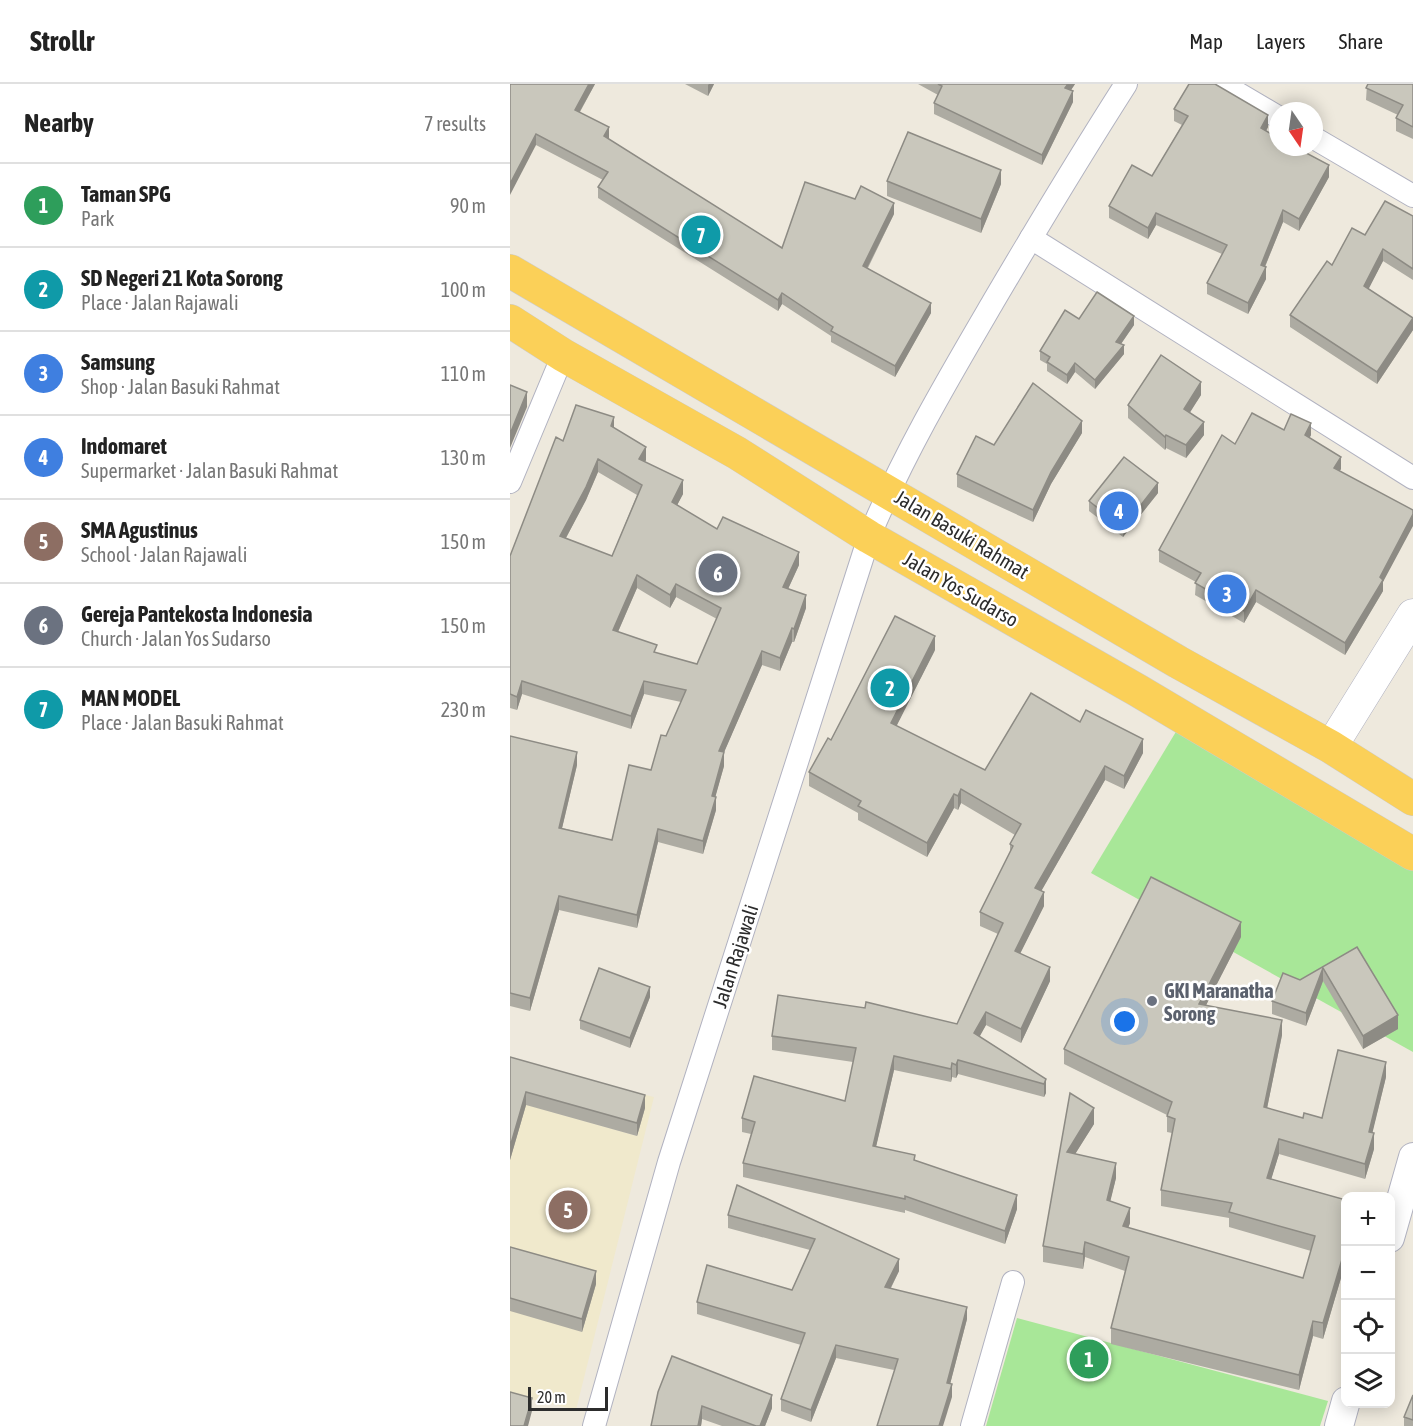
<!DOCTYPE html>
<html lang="en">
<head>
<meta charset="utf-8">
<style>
	:root { --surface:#fff; --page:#f6f6f6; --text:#222; --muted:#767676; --line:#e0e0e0; --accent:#b45309 }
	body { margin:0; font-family:"Asap Condensed",sans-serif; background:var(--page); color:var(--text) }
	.controls { position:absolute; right:18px; bottom:18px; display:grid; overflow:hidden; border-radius:12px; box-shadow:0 3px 15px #0003 }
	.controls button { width:54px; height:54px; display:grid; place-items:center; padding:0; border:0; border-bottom:2px solid var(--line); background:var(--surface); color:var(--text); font:30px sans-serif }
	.compass { position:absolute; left:759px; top:18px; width:54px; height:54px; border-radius:50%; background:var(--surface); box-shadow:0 3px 15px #0003; rotate:167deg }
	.scale { position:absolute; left:18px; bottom:15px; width:80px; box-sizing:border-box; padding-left:6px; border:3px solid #2c2c2c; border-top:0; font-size:16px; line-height:21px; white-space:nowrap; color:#2c2c2c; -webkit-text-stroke:4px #fff; paint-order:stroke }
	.you { position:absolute; left:615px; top:938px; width:21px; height:21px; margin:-15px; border:4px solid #fff; border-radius:50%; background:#1a73e8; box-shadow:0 0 0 9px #1a73e833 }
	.badge { display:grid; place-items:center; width:39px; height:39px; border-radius:50%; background:var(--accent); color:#fff; font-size:20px; font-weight:700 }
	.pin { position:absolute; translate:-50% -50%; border:3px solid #fff; box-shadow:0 2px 6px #0006 }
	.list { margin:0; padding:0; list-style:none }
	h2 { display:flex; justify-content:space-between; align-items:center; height:78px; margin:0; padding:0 24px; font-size:26px }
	h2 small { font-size:20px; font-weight:400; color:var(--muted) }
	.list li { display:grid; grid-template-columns:39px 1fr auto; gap:18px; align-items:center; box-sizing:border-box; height:84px; padding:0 24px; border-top:2px solid var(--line) }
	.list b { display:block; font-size:22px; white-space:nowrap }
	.list p { margin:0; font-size:20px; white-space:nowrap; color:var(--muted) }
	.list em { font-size:20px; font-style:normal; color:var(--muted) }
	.icon { flex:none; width:33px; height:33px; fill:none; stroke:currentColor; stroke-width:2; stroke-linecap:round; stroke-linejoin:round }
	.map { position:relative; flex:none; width:903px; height:1342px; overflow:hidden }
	header { display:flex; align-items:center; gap:36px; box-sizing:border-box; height:84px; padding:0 30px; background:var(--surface); border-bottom:2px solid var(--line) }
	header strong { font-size:28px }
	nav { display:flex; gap:33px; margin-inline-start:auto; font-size:21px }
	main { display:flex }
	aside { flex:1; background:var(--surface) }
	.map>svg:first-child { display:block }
	.education { fill:#f0e9cc }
	.green { fill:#a8e798 }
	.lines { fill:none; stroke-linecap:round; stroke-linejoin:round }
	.minor-casing { stroke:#b1b2c0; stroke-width:24 }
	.tertiary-casing { stroke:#b1b2c0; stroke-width:30 }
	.secondary-casing { stroke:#b1b2c0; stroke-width:33 }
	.trunk-casing { stroke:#ccc; stroke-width:34 }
	.minor { stroke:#fff; stroke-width:22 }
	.tertiary { stroke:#fff; stroke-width:28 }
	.secondary { stroke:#fff; stroke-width:32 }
	.trunk { stroke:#fbd058; stroke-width:33 }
	.wall { fill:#adaba2; fill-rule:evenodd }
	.shaded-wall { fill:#8d8b84 }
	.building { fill:#c9c7bc; stroke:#8d8b84; stroke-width:1.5; fill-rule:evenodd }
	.worship-dot { fill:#6b7280; stroke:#fff; stroke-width:2 }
	.labels { text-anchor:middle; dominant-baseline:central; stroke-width:5; stroke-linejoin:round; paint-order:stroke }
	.street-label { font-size:20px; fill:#2c2c2c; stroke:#fff }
	.worship-label { font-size:20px; font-weight:bold; fill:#5b616d; stroke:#fff; text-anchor:start }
</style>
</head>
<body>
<header>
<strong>Strollr</strong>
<nav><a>Map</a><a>Layers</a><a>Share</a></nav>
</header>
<main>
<aside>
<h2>Nearby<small>7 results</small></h2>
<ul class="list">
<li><span class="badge" style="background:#2e9e5b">1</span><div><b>Taman SPG</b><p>Park</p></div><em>90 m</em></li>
<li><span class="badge" style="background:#0f9aa8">2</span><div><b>SD Negeri 21 Kota Sorong</b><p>Place · Jalan Rajawali</p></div><em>100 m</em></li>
<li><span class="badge" style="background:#3f7fe0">3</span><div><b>Samsung</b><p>Shop · Jalan Basuki Rahmat</p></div><em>110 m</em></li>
<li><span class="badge" style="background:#3f7fe0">4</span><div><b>Indomaret</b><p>Supermarket · Jalan Basuki Rahmat</p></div><em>130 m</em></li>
<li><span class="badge" style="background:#8d6e63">5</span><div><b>SMA Agustinus</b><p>School · Jalan Rajawali</p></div><em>150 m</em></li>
<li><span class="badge" style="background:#6b7280">6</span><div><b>Gereja Pantekosta Indonesia</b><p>Church · Jalan Yos Sudarso</p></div><em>150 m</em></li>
<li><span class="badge" style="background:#0f9aa8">7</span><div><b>MAN MODEL</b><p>Place · Jalan Basuki Rahmat</p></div><em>230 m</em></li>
</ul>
</aside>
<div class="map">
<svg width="903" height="1342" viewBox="0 0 903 1342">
	<rect width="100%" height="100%" fill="#eee9dd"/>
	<polygon class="education" points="0,978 144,1013 66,1326 0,1310 0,1016 127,1052 135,1024"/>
	<g class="green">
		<polygon points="667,646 903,786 903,968 581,789"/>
		<polygon points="507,1234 818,1317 810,1342 476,1342"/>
	</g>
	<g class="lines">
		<g class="minor-casing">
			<g id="minor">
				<polyline points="712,0 768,33"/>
				<polyline points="804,54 903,112"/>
				<polyline points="521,154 903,394"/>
				<polyline points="0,398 53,271"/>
				<path d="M 84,1342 L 159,1078 L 359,453 C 393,371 438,295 483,218 C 526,145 570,72 616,0"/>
				<polyline points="462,1342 503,1198"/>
			</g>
		</g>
		<g class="tertiary-casing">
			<g id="tertiary">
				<polyline points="880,1154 903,1073"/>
				<polyline points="829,1342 836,1317"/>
			</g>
		</g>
		<g class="secondary-casing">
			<polyline id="secondary" points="821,663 903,531"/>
		</g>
		<g class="trunk-casing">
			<g id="trunk">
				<polyline points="0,187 668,578 821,663 903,715"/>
				<polyline points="0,237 53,271 227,369 359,453 627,606 903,770"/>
			</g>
		</g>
		<use href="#minor" class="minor"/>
		<use href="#tertiary" class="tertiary"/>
		<use href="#secondary" class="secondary"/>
		<use href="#trunk" class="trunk"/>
	</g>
	<g class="wall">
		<polygon points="0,0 85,0 70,28 99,54 99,55 272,164 384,130 358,184 421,229 385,293 321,258 321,252 272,220 268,227 88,114 88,103 93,96 26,61"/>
		<polygon points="175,0 204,0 198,12"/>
		<polygon points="408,0 565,0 561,6 563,18 532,81 424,30 424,19 428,11"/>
		<polygon points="857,0 903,0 903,55 886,47 886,34 888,31 856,16"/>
		<polygon points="664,25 758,43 756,47 819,93 789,147 773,138 755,183 756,195 738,230 697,210 697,199 712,170 646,141 638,155 599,134 599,122 642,92 672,41 664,37"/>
		<polygon points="377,97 491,100 471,149 377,112"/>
		<polygon points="903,132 903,196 873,177 858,205 903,246 867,300 780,243 780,231 822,181 855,151"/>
		<polygon points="569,235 624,241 611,260 614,270 585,305 565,288 557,300 537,287 537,280 530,276 530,267"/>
		<polygon points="691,311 679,329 694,351 676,374 656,364 655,366 618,334 618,321"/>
		<path d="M 104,344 L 136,376 L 135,378 L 173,410 L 167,421 L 207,445 L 289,481 L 278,505 L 296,524 L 284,558 L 282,558 L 270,587 L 252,581 L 214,668 L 214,682 L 205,713 L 206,726 L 193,770 L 148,758 L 127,844 L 49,826 L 20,927 L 0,922 L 0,652 L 67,681 L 52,744 L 102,756 L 141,686 L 171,618 L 134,610 L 121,645 L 12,610 L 7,626 L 0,624 L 0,472 L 53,357 ZM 88,388 L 127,411 L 102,472 L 56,454 L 76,416 ZM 127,504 L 160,524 L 166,513 L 207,535 L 187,580 L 147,569 L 108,548 Z"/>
		<polygon points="774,346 801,351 799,354 831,385 829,387 873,498 873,507 835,571 746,518 734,539 685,511 686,498 649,478 649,466 725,360"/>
		<polygon points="572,349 541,400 523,438 447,403 447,390 484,361"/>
		<polygon points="648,409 613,453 579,427 579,417"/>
		<polygon points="425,566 386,642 475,686 570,638 633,669 614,705 595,696 531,807 534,822 510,869 540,897 511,959 476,941 469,952 536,995 536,1009 534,1013 448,990 446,994 442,993 441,998 384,986 366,1062 405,1076 507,1125 495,1160 395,1126 395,1129 233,1093 233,1079 241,1050 232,1048 232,1034 335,1017 343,978 262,966 262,952 447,940 488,850 470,842 470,828 500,769 500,760 505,751 451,719 448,726 444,724 417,773 348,736 348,729 299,702 299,688 321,656"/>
		<polygon points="731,853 696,921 772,951 757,1024 793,1034 812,1034 876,993 862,1049 864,1065 855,1095 769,1070 761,1095 836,1116 836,1177 813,1255 803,1252 789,1306 601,1260 601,1244 615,1187 575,1173 573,1185 533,1178 533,1162 560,1009 584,1040 565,1070 606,1094 600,1117 620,1139 618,1144 793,1194 801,1167 719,1143 719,1134 651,1122 651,1106 662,1049 657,1048 657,1031 554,980 554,965"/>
		<polygon points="847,863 888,945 853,965 813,897 796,942 762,930 762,917 790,896"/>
		<polygon points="140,913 120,964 70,945 70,936"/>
		<polygon points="0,973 135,1024 127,1052 16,1021 0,1076"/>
		<polygon points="227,1101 389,1187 381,1204 457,1235 440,1300 442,1313 384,1286 326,1274 301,1338 271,1327 271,1315 291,1261 187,1230 187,1218 282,1206 300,1166 218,1144 218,1131"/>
		<polygon points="0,1163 86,1200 72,1248 0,1227"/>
		<polygon points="162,1272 262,1324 255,1342 212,1342 192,1335 191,1342 141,1342"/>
		<polygon points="903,1311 903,1342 894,1342 894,1333"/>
	</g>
	<g class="shaded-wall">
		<polygon points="79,0 85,0 65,36 65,26"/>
		<polygon points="199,0 204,0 198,12 198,1"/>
		<polygon points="558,0 565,0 555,15 555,4"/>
		<polygon points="563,7 563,18 532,81 532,71"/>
		<polygon points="758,31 758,43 751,56 751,44"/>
		<polygon points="99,43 99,54 94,63 94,52"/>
		<polygon points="26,50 26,61 0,111 0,100"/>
		<polygon points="819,81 819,93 789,147 789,135"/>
		<polygon points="491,86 491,100 471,149 471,135"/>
		<polygon points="384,119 384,130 353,192 353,182"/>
		<polygon points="773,126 773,138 751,192 751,181"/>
		<polygon points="646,129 646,141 638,155 638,144"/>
		<polygon points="873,165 873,177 854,214 854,202"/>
		<polygon points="756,183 756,195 738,230 738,219"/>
		<polygon points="272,209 272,220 268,227 268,216"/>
		<polygon points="421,219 421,229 385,293 385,282"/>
		<polygon points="624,232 624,241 606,267 606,258"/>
		<polygon points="903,234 903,246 867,300 867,288"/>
		<polygon points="614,261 614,270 585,305 585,296"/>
		<polygon points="565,279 565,288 557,300 557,291"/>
		<polygon points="691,298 691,311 674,338 674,325"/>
		<polygon points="17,308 17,323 0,364 0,350"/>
		<polygon points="104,333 104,346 101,342"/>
		<polygon points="572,337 572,349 541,400 523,438 523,426 541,388"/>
		<polygon points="694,338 694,351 676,374 676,361"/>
		<polygon points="801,339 801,351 795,363 795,351"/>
		<polygon points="656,351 656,364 655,366 655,353"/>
		<polygon points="136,363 136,376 129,388 129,375"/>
		<polygon points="831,373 831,385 824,396 824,384"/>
		<polygon points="88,375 88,388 76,416 50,465 50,452"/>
		<polygon points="173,396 173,410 162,431 162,418"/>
		<polygon points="648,399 648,409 613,453 613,444"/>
		<polygon points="903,430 903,442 873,498 873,507 835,571 835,559"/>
		<polygon points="289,468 289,481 273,516 273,503"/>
		<polygon points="127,491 127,504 103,559 103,546"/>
		<polygon points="166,500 166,513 160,524 160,511"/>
		<polygon points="746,506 746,518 734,539 734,527"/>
		<polygon points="296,511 296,524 284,558 284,545"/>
		<polygon points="282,544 282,558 270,587 270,574"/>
		<polygon points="425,552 425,566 381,653 381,639"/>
		<polygon points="252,567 252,581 209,680 209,667"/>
		<polygon points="12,597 12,610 7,626 7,613"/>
		<polygon points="134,597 134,610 121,645 121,632"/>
		<polygon points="633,655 633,669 614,705 614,692"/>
		<polygon points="67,668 67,681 49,757 49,744"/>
		<polygon points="214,668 214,682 202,725 202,712"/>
		<polygon points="595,682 595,696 525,818 525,804"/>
		<polygon points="451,705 451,719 448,726 448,712"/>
		<polygon points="444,710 444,724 417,773 417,759"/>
		<polygon points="206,713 206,726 193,770 193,757"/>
		<polygon points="148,745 148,758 127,844 127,831"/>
		<polygon points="534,808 534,822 505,880 505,867"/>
		<polygon points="49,812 49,826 20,927 20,914"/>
		<polygon points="731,838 731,853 689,935 689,920"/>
		<polygon points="540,883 540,897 511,959 511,945"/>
		<polygon points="813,884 813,897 796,942 796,929"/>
		<polygon points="140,903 140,913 120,964 120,954"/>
		<polygon points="476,928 476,941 464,963 464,949"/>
		<polygon points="888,931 888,945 853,965 853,952"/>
		<polygon points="772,936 772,951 754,1039 754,1023"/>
		<polygon points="384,972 384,986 363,1076 363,1062"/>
		<polygon points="448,976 448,990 446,994 446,981"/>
		<polygon points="876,978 876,993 859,1063 859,1048"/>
		<polygon points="442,979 442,993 441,998 441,985"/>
		<polygon points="536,995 536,1009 534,1013 534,1000"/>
		<polygon points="16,1008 16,1021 0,1076 0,1063"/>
		<polygon points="135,1011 135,1024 127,1052 127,1039"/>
		<polygon points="584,1024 584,1040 557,1083 557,1068"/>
		<polygon points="864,1049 864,1065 855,1095 855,1080"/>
		<polygon points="769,1055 769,1070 757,1109 757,1094"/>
		<polygon points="606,1079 606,1094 597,1131 597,1116"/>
		<polygon points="507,1111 507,1125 495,1160 495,1147"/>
		<polygon points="620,1124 620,1139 613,1158 613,1142"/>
		<polygon points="575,1158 575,1173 573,1185 573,1170"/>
		<polygon points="836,1162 836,1177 813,1255 813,1239"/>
		<polygon points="389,1175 389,1187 375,1215 375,1203"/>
		<polygon points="86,1187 86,1200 72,1248 72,1235"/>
		<polygon points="457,1223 457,1235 437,1312 437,1299"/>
		<polygon points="803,1237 803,1252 789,1306 789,1291"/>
		<polygon points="326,1261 326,1274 301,1338 301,1326"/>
		<polygon points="442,1300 442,1313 433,1342 429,1342"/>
		<polygon points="262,1311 262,1324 255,1342 250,1342"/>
		<polygon points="22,1314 22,1327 18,1342 14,1342"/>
		<polygon points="192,1322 192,1335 191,1342 188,1342"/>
	</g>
	<g class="building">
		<polygon points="0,0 79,0 65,26 99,43 94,52 272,164 295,98 345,115 351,102 384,119 353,182 421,219 385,282 321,247 323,243 272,209 268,216 88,103 98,88 26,50 0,100"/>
		<polygon points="428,0 558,0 555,4 563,7 532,71 424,19 432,2"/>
		<polygon points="679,0 705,0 758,31 751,44 768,54 768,63 785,63 819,81 789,135 773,126 751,181 756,183 738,219 697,199 717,161 646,129 638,144 599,122 622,81 642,92 678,32 664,25"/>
		<polygon points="858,0 903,0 903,43 886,34 893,21 856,4"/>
		<polygon points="398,48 491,86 471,135 377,97"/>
		<polygon points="875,117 903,132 903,185 873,165 854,202 903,234 867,288 780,231 817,177 822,181 842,144 855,151"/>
		<polygon points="587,208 624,232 606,258 614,261 585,296 565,279 557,291 537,278 540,273 530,267 555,226 569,235"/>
		<polygon points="651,271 691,298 674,325 694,338 676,361 656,351 655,353 618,321"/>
		<polygon points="523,299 572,337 541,388 523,426 447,390 466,352 484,361"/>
		<polygon points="0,301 17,308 0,350"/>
		<path d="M 66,321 L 104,333 L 101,342 L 136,363 L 129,375 L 173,396 L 162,418 L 207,445 L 213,433 L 289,468 L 273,503 L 296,511 L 284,545 L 282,544 L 270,574 L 252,567 L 209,667 L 214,668 L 202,712 L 206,713 L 193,757 L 148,745 L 127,831 L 49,812 L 20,914 L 0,909 L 0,652 L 67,668 L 49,744 L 102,756 L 119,681 L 141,686 L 151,651 L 156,652 L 176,606 L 134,597 L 121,632 L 12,597 L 7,613 L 0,610 L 0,472 L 46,353 L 53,357 ZM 88,375 L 132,401 L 102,472 L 50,452 L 76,403 ZM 127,491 L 160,511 L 166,500 L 211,524 L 187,580 L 144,568 L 147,561 L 103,546 Z"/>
		<polygon points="742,329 774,346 781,330 801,339 795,351 831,373 824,384 903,426 903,430 870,493 873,496 835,559 746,506 734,527 685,499 691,489 649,466 712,351 725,360"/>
		<polygon points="614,373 648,399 613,444 579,417"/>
		<polygon points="385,532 425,552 381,639 475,686 521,609 570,638 576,626 633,655 614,692 595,682 525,804 534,808 505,867 540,883 511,945 476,928 464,949 536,995 534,1000 448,976 446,981 442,979 441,985 384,972 363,1062 405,1071 404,1076 507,1111 495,1147 395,1112 395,1115 233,1079 245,1038 232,1034 244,992 335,1017 346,964 262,952 268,911 355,924 356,918 447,940 493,839 470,828 503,762 500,760 511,740 451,705 448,712 444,710 417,759 348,722 351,717 299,688 318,654 321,656"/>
		<polygon points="641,793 731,838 689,920 772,936 754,1023 793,1034 794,1029 812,1034 828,966 876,978 859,1048 864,1049 855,1080 769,1055 757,1094 836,1116 836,1162 813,1239 803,1237 789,1291 601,1244 619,1173 575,1158 573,1170 533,1162 560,1009 584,1024 557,1068 606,1079 597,1116 620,1124 613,1142 793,1194 805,1152 719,1128 722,1119 651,1106 665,1035 657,1032 662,1018 554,965"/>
		<polygon points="847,863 888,931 853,952 813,884 796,929 762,917 773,889 790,896"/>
		<polygon points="89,884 140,903 120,954 70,936"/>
		<polygon points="0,973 135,1011 127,1039 16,1008 0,1063"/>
		<polygon points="227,1101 389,1175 375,1203 457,1223 437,1299 442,1300 429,1342 367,1342 388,1275 326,1261 301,1326 271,1315 295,1249 187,1218 197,1181 282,1206 305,1155 218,1131"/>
		<polygon points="0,1163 86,1187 72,1235 0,1214"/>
		<polygon points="162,1272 262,1311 250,1342 246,1342 192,1322 188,1342 141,1342 148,1308"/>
		<polygon points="0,1308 22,1314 14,1342 0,1342"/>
		<polygon points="903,1311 903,1336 894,1333"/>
	</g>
	<circle class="worship-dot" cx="642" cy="917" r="6"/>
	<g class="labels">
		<g class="street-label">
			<text transform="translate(452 450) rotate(31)">Jalan Basuki Rahmat</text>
			<text transform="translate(451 505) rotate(30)">Jalan Yos Sudarso</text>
			<text transform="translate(225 872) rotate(-72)">Jalan Rajawali</text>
		</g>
		<g class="worship-label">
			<text x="654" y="906">GKI Maranatha<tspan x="654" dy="23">Sorong</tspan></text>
		</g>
	</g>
</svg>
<div class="controls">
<button>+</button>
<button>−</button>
<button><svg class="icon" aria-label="locate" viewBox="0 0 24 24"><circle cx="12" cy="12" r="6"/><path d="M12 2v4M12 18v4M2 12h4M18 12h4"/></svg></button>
<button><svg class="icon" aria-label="layers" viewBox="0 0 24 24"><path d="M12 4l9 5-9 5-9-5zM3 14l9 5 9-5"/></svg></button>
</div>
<svg class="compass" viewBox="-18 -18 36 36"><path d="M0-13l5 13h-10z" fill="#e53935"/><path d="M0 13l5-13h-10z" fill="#767676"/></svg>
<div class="scale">20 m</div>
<div class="you"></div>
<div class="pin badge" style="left:579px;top:1275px;background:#2e9e5b">1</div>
<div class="pin badge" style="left:380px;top:604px;background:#0f9aa8">2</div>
<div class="pin badge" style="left:717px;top:510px;background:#3f7fe0">3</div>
<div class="pin badge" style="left:609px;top:427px;background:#3f7fe0">4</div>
<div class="pin badge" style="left:58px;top:1126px;background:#8d6e63">5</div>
<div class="pin badge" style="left:208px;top:489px;background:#6b7280">6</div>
<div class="pin badge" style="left:191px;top:151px;background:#0f9aa8">7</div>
</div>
</main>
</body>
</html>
